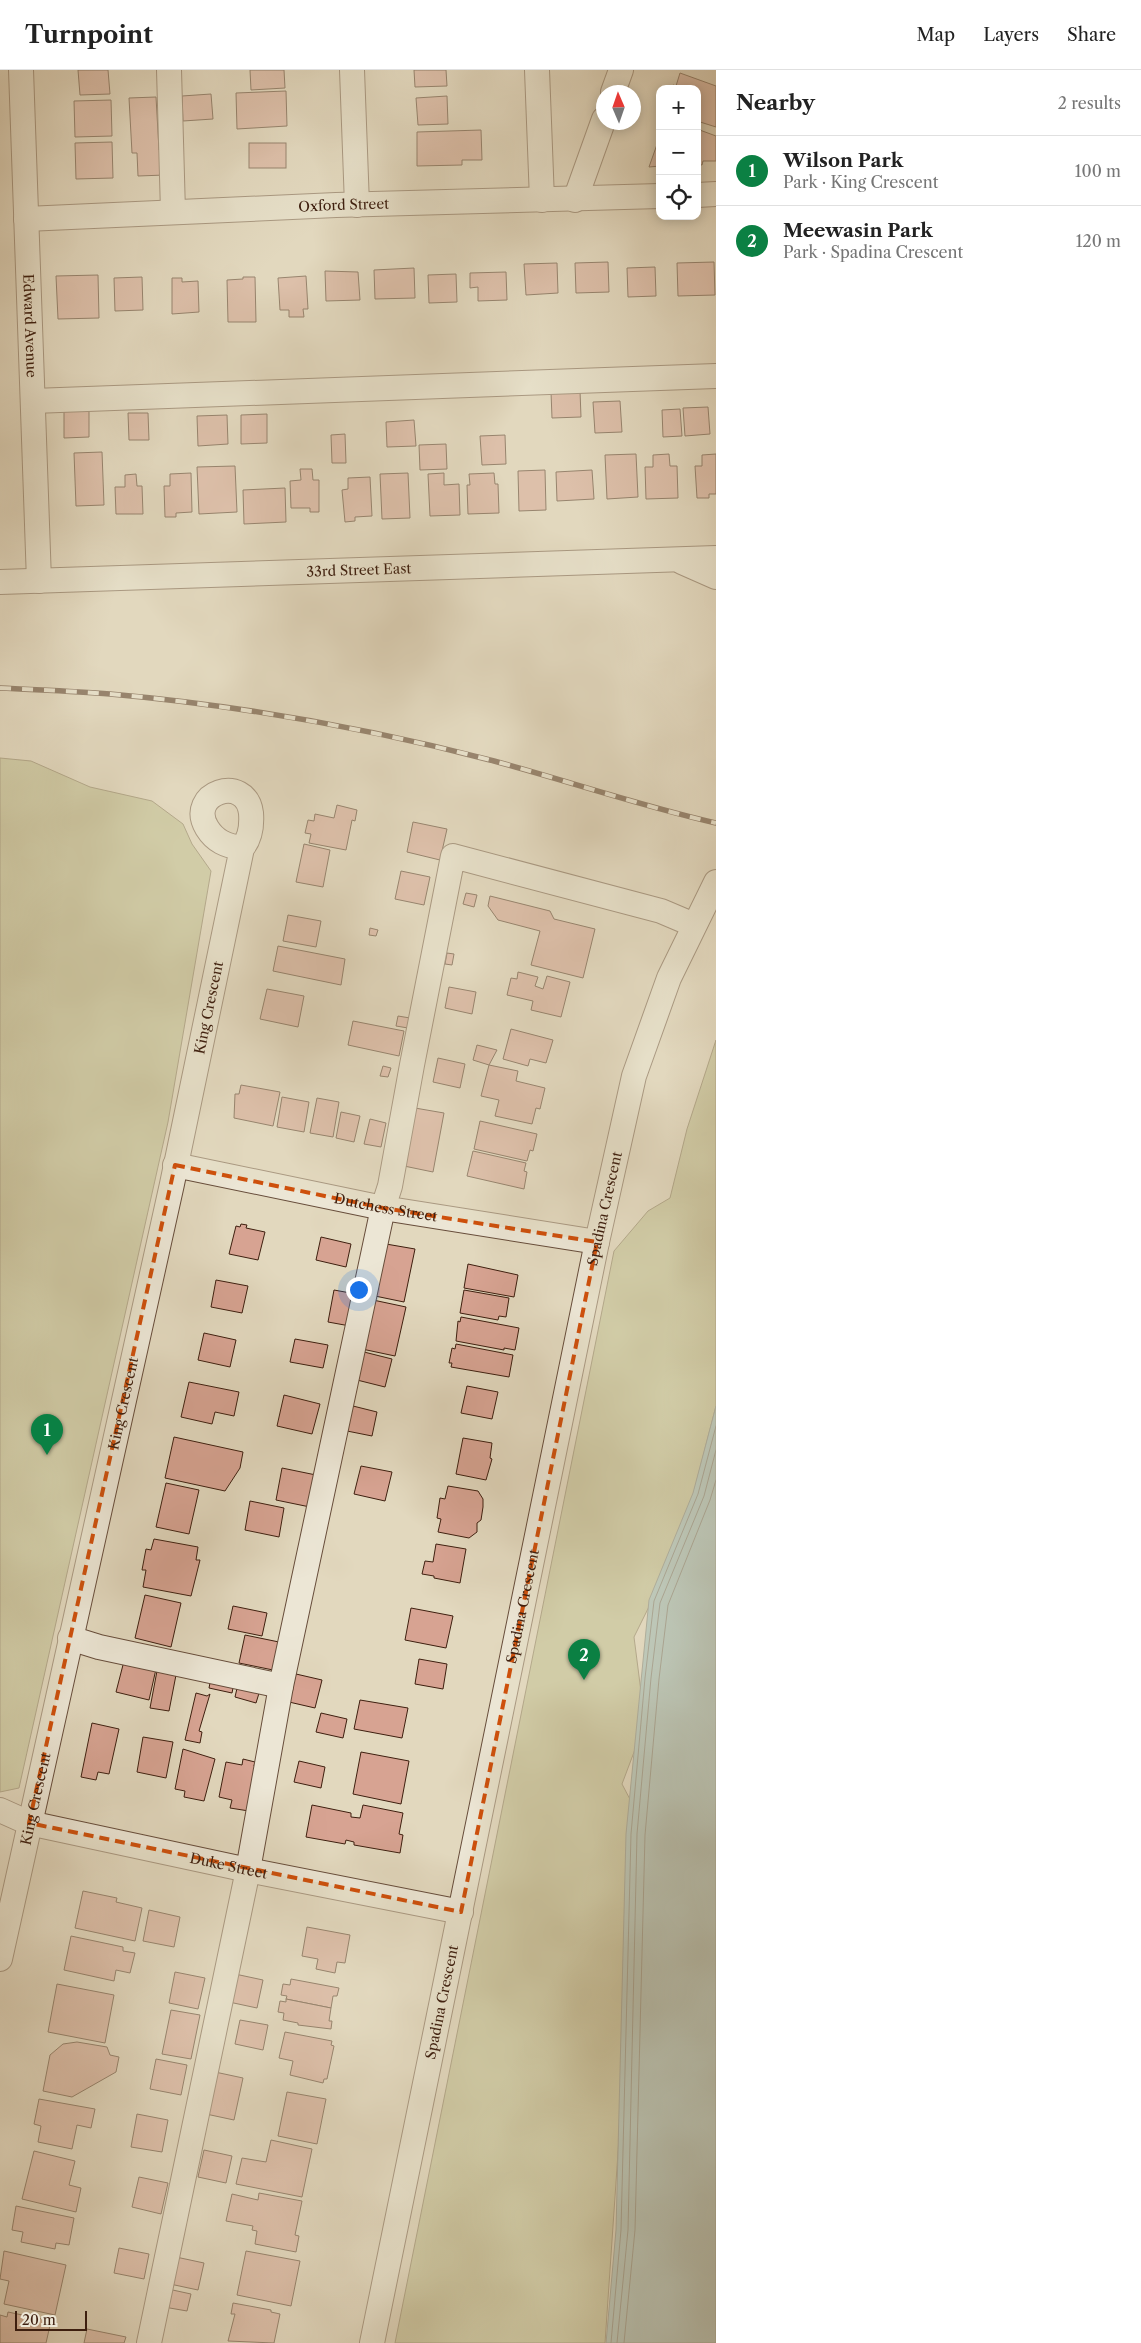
<!DOCTYPE html>
<html lang="en">
<head>
<meta charset="utf-8">
<style>
	:root { --surface:#fff; --page:#f2f2f2; --text:#222; --muted:#767676; --line:#e0e0e0; --accent:#0b8043 }
	body { margin:0; font-family:"Libre Caslon Text",serif; background:var(--page); color:var(--text) }
	.controls { position:absolute; right:15px; top:15px; display:grid; overflow:hidden; border-radius:10px; box-shadow:0 2px 12px #0003 }
	.controls button { width:45px; height:45px; display:grid; place-items:center; padding:0; border:0; border-bottom:1px solid var(--line); background:var(--surface); color:var(--text); font:25px sans-serif }
	.compass { position:absolute; left:596px; top:15px; width:45px; height:45px; border-radius:50%; background:var(--surface); box-shadow:0 2px 12px #0003; rotate:358deg }
	.scale { position:absolute; left:15px; bottom:12px; width:72px; box-sizing:border-box; padding-left:5px; border:2px solid #3e1f0f; border-top:0; font-size:14px; line-height:18px; white-space:nowrap; color:#3e1f0f; -webkit-text-stroke:4px #ece6d5; paint-order:stroke }
	.you { position:absolute; left:358px; top:1219px; width:18px; height:18px; margin:-12px; border:4px solid #fff; border-radius:50%; background:#1a73e8; box-shadow:0 0 0 8px #1a73e833 }
	.badge { display:grid; place-items:center; width:32px; height:32px; border-radius:50%; background:var(--accent); color:#fff; font-size:16px; font-weight:700 }
	.pin { position:absolute; translate:-50% -41px; filter:drop-shadow(0 1px 2px #0008) }
	.pin::after { content:''; position:absolute; top:26px; width:18px; height:15px; background:inherit; clip-path:polygon(0 0,100% 0,50% 100%) }
	.list { margin:0; padding:0; list-style:none }
	h2 { display:flex; justify-content:space-between; align-items:center; height:65px; margin:0; padding:0 20px; font-size:21px }
	h2 small { font-size:16px; font-weight:400; color:var(--muted) }
	.list li { display:grid; grid-template-columns:32px 1fr auto; gap:15px; align-items:center; box-sizing:border-box; height:70px; padding:0 20px; border-top:1px solid var(--line) }
	.list b { display:block; font-size:19px; white-space:nowrap }
	.list p { margin:0; font-size:16px; white-space:nowrap; color:var(--muted) }
	.list em { font-size:16px; font-style:normal; color:var(--muted) }
	.icon { flex:none; width:28px; height:28px; fill:none; stroke:currentColor; stroke-width:2; stroke-linecap:round; stroke-linejoin:round }
	.map { position:relative; flex:none; width:716px; height:2273px; overflow:hidden }
	header { display:flex; align-items:center; gap:30px; box-sizing:border-box; height:70px; padding:0 25px; background:var(--surface); border-bottom:1px solid var(--line) }
	header strong { font-size:24px }
	nav { display:flex; gap:28px; margin-inline-start:auto; font-size:18px }
	main { display:flex }
	aside { flex:1; background:var(--surface) }
	.map>svg:first-child { display:block }
	.green { fill:#bcbc8c; stroke:#7d6e4e }
	.water { fill:#96b8b8; stroke:#737b74 }
	.lines { fill:none; stroke-linecap:round; stroke-linejoin:round }
	.shore { stroke:#6a6c64; stroke-width:1 }
	.building { fill:#d7a392; stroke:#3e1f0f }
	.minor-casing { stroke:#674d3b; stroke-width:26 }
	.minor { stroke:#ece6d5; stroke-width:24 }
	.rail-casing { stroke:#3e1f0f; stroke-width:5.5 }
	.rail { stroke:#ece6d5; stroke-width:4; stroke-dasharray:11; stroke-linecap:butt }
	.marked { fill:none; stroke:#ce500c; stroke-width:4; stroke-dasharray:10 6; stroke-linejoin:round }
	.labels { text-anchor:middle; dominant-baseline:central; stroke-width:4.5; stroke-linejoin:round; paint-order:stroke }
	.street-label { font-size:14px; fill:#3e1f0f; stroke:#ece6d5 }
</style>
</head>
<body>
<header>
<strong>Turnpoint</strong>
<nav><a>Map</a><a>Layers</a><a>Share</a></nav>
</header>
<main>
<div class="map">
<svg width="716" height="2273" viewBox="0 0 716 2273">
	<rect width="100%" height="100%" fill="#e2d8be"/>
	<filter id="stains"><feTurbulence type="fractalNoise" baseFrequency=".004" numOctaves="4"/><feColorMatrix values="0 0 0 0 .2 0 0 0 0 .09 0 0 0 0 .02 0 0 0 .5 -.17"/></filter>
	<radialGradient id="worn" r=".72"><stop offset=".6" stop-color="#630" stop-opacity="0"/><stop offset="1" stop-color="#630" stop-opacity=".3"/></radialGradient>
	<g class="green">
		<polygon points="0,688 31,691 90,717 152,731 183,754 192,774 211,801 168,1052 19,1718 0,1722"/>
		<polygon points="716,970 716,1336 681,1472 634,1567 645,1653 622,1714 645,1758 626,1966 605,2273 395,2273 614,1181 648,1141 670,1128 687,1059"/>
	</g>
	<polygon class="water" points="716,1336 716,2273 606,2273 616,2160 626,1764 649,1530 693,1423"/>
	<g class="lines">
		<g class="shore">
			<polyline points="611,2273 621,2160 631,1764 645,1608 654,1531 698,1424 716,1356"/>
			<polyline points="617,2273 628,2160 637,1764 651,1608 660,1533 704,1426 716,1380"/>
			<polyline points="624,2273 635,2160 645,1765 659,1609 668,1535 710,1430 716,1410"/>
		</g>
	</g>
	<g class="building">
		<polygon points="78,0 108,0 110,24 80,25"/>
		<polygon points="250,0 284,0 285,18 251,20"/>
		<polygon points="414,0 446,0 447,16 415,17"/>
		<polygon points="680,3 716,16 716,57 697,51 697,19 672,19 673,15 676,16"/>
		<polygon points="286,21 287,56 237,59 236,23"/>
		<polygon points="211,24 213,49 183,51 182,26"/>
		<polygon points="447,26 448,54 418,55 416,28"/>
		<polygon points="156,27 159,80 164,85 165,105 138,106 137,83 132,83 129,28"/>
		<polygon points="111,30 112,66 75,67 74,31"/>
		<polygon points="697,59 716,66 716,91 703,91 702,95 697,94"/>
		<polygon points="481,60 482,90 462,90 462,95 417,96 417,62"/>
		<polygon points="660,66 660,96 649,97"/>
		<polygon points="112,72 113,108 76,109 75,73"/>
		<rect x="249" y="73" width="37" height="25"/>
		<polygon points="608,192 609,222 576,223 575,193"/>
		<polygon points="714,192 715,225 678,226 677,193"/>
		<polygon points="557,193 558,223 526,225 524,194"/>
		<polygon points="655,197 656,226 628,227 627,198"/>
		<polygon points="414,198 415,228 375,229 374,200"/>
		<polygon points="325,201 358,202 360,230 326,231"/>
		<polygon points="506,202 507,230 478,231 478,217 470,218 470,203"/>
		<polygon points="456,204 457,232 429,233 428,205"/>
		<polygon points="98,205 99,248 58,249 56,206"/>
		<polygon points="306,206 308,239 303,239 304,247 289,247 289,240 280,240 278,208"/>
		<polygon points="142,207 143,240 115,241 114,208"/>
		<polygon points="243,207 255,207 256,252 228,252 227,210 243,209"/>
		<polygon points="172,208 182,208 182,212 198,211 199,242 172,244"/>
		<polygon points="580,321 581,347 552,348 551,322"/>
		<polygon points="620,331 622,362 595,363 593,332"/>
		<polygon points="708,337 710,364 685,366 683,338"/>
		<polygon points="680,339 682,366 663,367 662,340"/>
		<polygon points="64,341 89,341 89,367 64,368"/>
		<polygon points="128,343 148,343 149,370 129,370"/>
		<polygon points="267,344 267,373 241,374 241,345"/>
		<polygon points="227,345 228,374 198,376 197,346"/>
		<polygon points="414,350 416,376 387,377 386,352"/>
		<polygon points="345,364 346,393 332,393 331,365"/>
		<polygon points="505,365 506,394 482,395 480,366"/>
		<polygon points="446,374 447,399 420,400 419,375"/>
		<polygon points="102,382 104,435 76,436 74,383"/>
		<polygon points="636,384 638,427 607,429 605,385"/>
		<polygon points="669,384 670,396 677,396 678,428 646,429 645,397 653,397 653,385"/>
		<polygon points="716,384 716,424 709,424 709,428 697,428 695,396 702,396 702,385"/>
		<polygon points="235,396 237,442 199,444 197,397"/>
		<polygon points="300,399 312,399 313,410 319,410 319,442 310,442 310,438 291,438 290,411 301,410"/>
		<polygon points="545,400 546,440 519,441 518,401"/>
		<polygon points="592,400 594,429 557,431 556,402"/>
		<polygon points="191,403 192,442 176,443 176,447 165,447 164,416 170,416 170,404"/>
		<polygon points="408,403 410,448 382,449 380,404"/>
		<polygon points="444,403 444,415 459,414 460,445 430,446 428,404"/>
		<polygon points="494,403 495,414 498,414 499,443 468,444 467,415 470,415 469,404"/>
		<polygon points="136,404 137,416 142,416 143,444 116,444 115,417 125,417 125,405"/>
		<polygon points="370,407 372,446 355,447 355,451 345,452 342,420 348,419 348,408"/>
		<polygon points="285,418 286,452 244,454 243,420"/>
		<polygon points="337,735 357,740 355,751 352,750 346,780 309,773 311,764 305,763 308,750 314,751 315,744 334,748"/>
		<polygon points="413,752 447,759 440,790 407,782"/>
		<polygon points="304,774 330,780 323,817 296,812"/>
		<polygon points="401,801 430,807 424,835 395,829"/>
		<polygon points="466,823 477,825 474,837 463,834"/>
		<polygon points="490,826 550,841 554,849 595,859 583,908 531,895 540,861 498,850 488,836"/>
		<polygon points="288,845 321,851 316,877 283,871"/>
		<polygon points="370,858 378,860 376,866 369,865"/>
		<polygon points="278,876 345,889 341,915 273,901"/>
		<polygon points="447,883 454,884 452,895 445,894"/>
		<polygon points="518,902 538,907 535,916 543,919 547,906 570,912 561,947 531,940 533,931 507,925 511,908 517,909"/>
		<polygon points="449,917 476,922 472,944 445,938"/>
		<polygon points="267,919 304,926 298,957 260,949"/>
		<polygon points="398,946 410,948 408,958 396,956"/>
		<polygon points="353,951 404,961 399,986 348,975"/>
		<polygon points="511,959 553,970 546,993 530,989 528,996 503,989"/>
		<polygon points="477,975 497,980 489,995 473,990"/>
		<polygon points="438,988 465,994 460,1018 433,1012"/>
		<polygon points="489,995 518,1001 516,1011 545,1018 540,1039 536,1038 532,1054 495,1046 499,1030 481,1026"/>
		<polygon points="383,996 391,998 388,1007 380,1006"/>
		<polygon points="241,1015 280,1022 273,1056 234,1048 235,1024 239,1024"/>
		<polygon points="282,1027 309,1032 304,1062 277,1057"/>
		<polygon points="317,1028 339,1032 333,1067 310,1063"/>
		<polygon points="415,1038 444,1043 433,1102 404,1096"/>
		<polygon points="341,1042 360,1046 354,1072 336,1068"/>
		<polygon points="370,1049 386,1053 381,1077 364,1074"/>
		<polygon points="480,1051 537,1064 533,1081 530,1080 527,1091 474,1079"/>
		<polygon points="473,1081 526,1093 524,1101 527,1102 524,1119 467,1106"/>
		<polygon points="241,1154 247,1155 246,1158 265,1162 258,1190 229,1184 236,1156 240,1157"/>
		<polygon points="321,1167 351,1174 346,1197 316,1190"/>
		<polygon points="386,1174 415,1179 404,1232 375,1226"/>
		<polygon points="468,1194 518,1205 514,1227 464,1218"/>
		<polygon points="216,1210 248,1216 242,1243 211,1237"/>
		<polygon points="334,1220 356,1224 350,1256 328,1252"/>
		<polygon points="464,1220 509,1228 506,1247 499,1246 498,1250 460,1243"/>
		<polygon points="373,1230 406,1237 395,1286 362,1279"/>
		<polygon points="461,1247 519,1258 515,1280 504,1278 504,1280 456,1271 458,1251 460,1252"/>
		<polygon points="204,1263 236,1270 230,1297 198,1290"/>
		<polygon points="295,1269 328,1275 323,1298 290,1292"/>
		<polygon points="456,1274 513,1285 509,1307 451,1297 452,1293 449,1293 452,1278 455,1279"/>
		<polygon points="364,1282 392,1289 385,1317 357,1310"/>
		<polygon points="189,1312 239,1322 234,1346 215,1342 212,1354 181,1347"/>
		<polygon points="467,1316 498,1322 492,1349 461,1343"/>
		<polygon points="284,1325 320,1334 312,1364 277,1356"/>
		<polygon points="353,1336 377,1342 372,1366 347,1361"/>
		<polygon points="174,1367 243,1382 240,1398 225,1421 165,1408"/>
		<polygon points="463,1368 492,1373 490,1388 492,1389 486,1410 456,1404"/>
		<polygon points="361,1396 392,1402 385,1431 354,1424"/>
		<polygon points="282,1398 316,1405 310,1437 276,1430"/>
		<polygon points="166,1413 199,1420 189,1464 156,1457"/>
		<polygon points="448,1416 478,1421 483,1429 483,1437 481,1450 477,1453 477,1462 469,1468 438,1462 441,1449 437,1448 440,1428 445,1429"/>
		<polygon points="250,1431 284,1438 279,1467 245,1460"/>
		<polygon points="154,1469 198,1477 196,1490 200,1490 191,1526 143,1517 146,1500 142,1500 146,1479 151,1480"/>
		<polygon points="436,1474 466,1479 460,1513 434,1508 434,1506 422,1504 425,1491 433,1492"/>
		<polygon points="145,1525 181,1533 171,1577 135,1568"/>
		<polygon points="233,1536 267,1543 262,1566 228,1559"/>
		<polygon points="411,1538 453,1546 446,1578 405,1570"/>
		<polygon points="245,1565 279,1572 273,1600 239,1593"/>
		<polygon points="419,1589 447,1594 443,1619 415,1614"/>
		<polygon points="124,1591 156,1599 149,1630 116,1622"/>
		<polygon points="157,1601 176,1605 169,1641 150,1638"/>
		<polygon points="296,1604 322,1610 315,1638 289,1632"/>
		<polygon points="211,1608 234,1613 232,1623 209,1618"/>
		<polygon points="238,1614 260,1620 256,1633 235,1627"/>
		<polygon points="196,1623 207,1626 210,1624 199,1661 202,1662 200,1673 185,1670"/>
		<polygon points="360,1630 408,1638 402,1668 354,1659"/>
		<polygon points="321,1643 347,1649 343,1668 316,1662"/>
		<polygon points="92,1653 119,1659 109,1704 98,1702 96,1710 81,1707"/>
		<polygon points="143,1667 173,1672 166,1708 137,1702"/>
		<polygon points="183,1679 215,1689 204,1731 184,1727 185,1721 175,1719"/>
		<polygon points="361,1682 409,1691 401,1734 353,1724"/>
		<polygon points="243,1689 255,1692 254,1696 258,1696 249,1741 230,1738 232,1730 219,1727 226,1692 242,1695"/>
		<polygon points="299,1691 325,1697 321,1718 294,1712"/>
		<polygon points="312,1735 351,1743 351,1747 360,1748 363,1735 403,1743 399,1764 403,1765 400,1783 354,1775 354,1772 346,1770 345,1774 306,1767"/>
		<polygon points="83,1821 117,1828 116,1832 142,1838 135,1871 75,1858"/>
		<polygon points="149,1840 180,1847 174,1877 143,1871"/>
		<polygon points="307,1857 350,1865 345,1893 337,1892 335,1903 316,1899 318,1889 302,1886"/>
		<polygon points="71,1866 123,1877 123,1881 135,1883 130,1903 116,1900 114,1911 64,1900"/>
		<polygon points="175,1902 205,1908 198,1939 169,1933"/>
		<polygon points="235,1904 263,1910 257,1938 229,1932"/>
		<polygon points="291,1909 339,1918 337,1926 333,1926 331,1938 286,1929 287,1926 281,1925 283,1914 290,1915"/>
		<polygon points="57,1914 114,1925 105,1973 48,1962"/>
		<polygon points="286,1929 331,1938 329,1951 332,1951 331,1959 298,1955 298,1953 283,1950 284,1943 278,1942 280,1931 286,1932"/>
		<polygon points="171,1940 200,1945 191,1989 162,1984"/>
		<polygon points="240,1950 268,1955 263,1980 235,1974"/>
		<polygon points="285,1962 332,1971 331,1975 334,1976 327,2009 324,2009 323,2013 290,2005 293,1991 279,1988"/>
		<polygon points="77,1972 107,1977 110,1985 119,1987 116,2002 72,2027 43,2021 50,1985 63,1974"/>
		<polygon points="156,1989 187,1995 181,2025 150,2019"/>
		<polygon points="215,2002 243,2008 234,2050 206,2044"/>
		<polygon points="287,2022 326,2029 317,2074 278,2066"/>
		<polygon points="39,2029 95,2039 91,2058 77,2055 72,2079 38,2072 41,2056 34,2054"/>
		<polygon points="137,2044 168,2050 162,2082 131,2077"/>
		<polygon points="271,2070 312,2079 302,2127 236,2114 242,2088 266,2092"/>
		<polygon points="204,2080 232,2086 226,2113 198,2107"/>
		<polygon points="34,2081 75,2091 69,2115 81,2118 76,2142 22,2129"/>
		<polygon points="139,2107 168,2113 161,2144 132,2137"/>
		<polygon points="259,2123 302,2131 295,2165 299,2166 296,2182 255,2174 257,2161 252,2160 253,2156 226,2151 232,2124 258,2130"/>
		<polygon points="16,2136 74,2148 69,2175 56,2173 55,2179 21,2172 23,2162 12,2160"/>
		<polygon points="119,2178 149,2184 144,2209 114,2203"/>
		<polygon points="4,2181 66,2195 55,2245 4,2234 9,2211 0,2209"/>
		<polygon points="246,2181 300,2191 291,2236 237,2225"/>
		<polygon points="176,2187 204,2193 198,2220 170,2214"/>
		<polygon points="168,2219 191,2224 187,2241 164,2237"/>
		<polygon points="233,2233 271,2240 271,2242 280,2244 274,2273 228,2271 235,2244 231,2244"/>
		<polygon points="8,2242 51,2251 46,2273 0,2273 0,2245 7,2247"/>
		<polygon points="87,2259 126,2267 124,2273 84,2273"/>
	</g>
	<g class="lines">
		<g class="minor-casing">
			<g id="minor">
				<path id="s1" d="M 21,0 L 39,511"/>
				<polyline points="169,0 173,142"/>
				<polyline points="352,0 357,135"/>
				<polyline points="537,0 542,130"/>
				<polyline points="613,22 621,0"/>
				<polyline points="697,125 716,124"/>
				<polyline points="575,130 604,49"/>
				<path id="s2" d="M 26,149 L 336,135 L 660,126"/>
				<polyline points="33,331 716,306"/>
				<polyline points="682,492 716,507"/>
				<path id="s3" d="M 0,512 L 716,488"/>
				<path id="s4" d="M 175,1095 L 383,1138 L 597,1172"/>
				<polyline points="70,1568 99,1577 281,1616"/>
				<path id="s5" d="M 0,1740 L 29,1753 L 248,1800 L 461,1842"/>
				<path id="s6" d="M 0,1889 L 172,1114 L 242,778 C 251,768 252,756 251,743 C 246,703 186,723 207,758 C 215,771 226,776 242,778"/>
				<polyline points="149,2273 248,1800 281,1616 383,1138 390,1116 412,995 453,786 661,841 694,855"/>
				<path id="s7" d="M 372,2273 L 597,1172 L 634,1006 L 669,908 L 716,812"/>
			</g>
		</g>
		<use href="#minor" class="minor"/>
		<g class="rail-casing">
			<path id="rail" d="M 0,618 C 37,620 73,621 110,624 C 236,635 371,659 494,691 C 568,711 641,736 716,753"/>
		</g>
		<use href="#rail" class="rail"/>
	</g>
	<path d="M0 0H716V2273H0ZM 175,1095 L 383,1138 L 597,1172 L 461,1842 L 29,1753 Z" fill="#e2d8be" fill-opacity=".55" fill-rule="evenodd"/>
	<path class="marked" d="M 175,1095 L 383,1138 L 597,1172 L 461,1842 L 29,1753 Z"/>
	<g class="labels">
		<g class="street-label">
			<text stroke="none"><textPath href="#s2" startOffset="318">Oxford Street</textPath></text>
			<text stroke="none"><textPath href="#s1" startOffset="256">Edward Avenue</textPath></text>
			<text stroke="none"><textPath href="#s3" startOffset="359">33rd Street East</textPath></text>
			<text stroke="none"><textPath href="#s6" startOffset="974">King Crescent</textPath></text>
			<text stroke="none"><textPath href="#s4" startOffset="215">Dutchess Street</textPath></text>
			<text stroke="none"><textPath href="#s7" startOffset="1158">Spadina Crescent</textPath></text>
			<text stroke="none"><textPath href="#s6" startOffset="569">King Crescent</textPath></text>
			<text stroke="none"><textPath href="#s7" startOffset="752">Spadina Crescent</textPath></text>
			<text stroke="none"><textPath href="#s6" startOffset="164">King Crescent</textPath></text>
			<text stroke="none"><textPath href="#s5" startOffset="236">Duke Street</textPath></text>
			<text stroke="none"><textPath href="#s7" startOffset="348">Spadina Crescent</textPath></text>
		</g>
	</g>
	<rect width="100%" height="100%" filter="url(#stains)"/>
	<rect width="100%" height="100%" fill="url(#worn)"/>
</svg>
<div class="controls">
<button>+</button>
<button>−</button>
<button><svg class="icon" aria-label="locate" viewBox="0 0 24 24"><circle cx="12" cy="12" r="6"/><path d="M12 2v4M12 18v4M2 12h4M18 12h4"/></svg></button>
</div>
<svg class="compass" viewBox="-18 -18 36 36"><path d="M0-13l5 13h-10z" fill="#e53935"/><path d="M0 13l5-13h-10z" fill="#767676"/></svg>
<div class="scale">20 m</div>
<div class="you"></div>
<div class="pin badge" style="left:47px;top:1385px">1</div>
<div class="pin badge" style="left:584px;top:1610px">2</div>
</div>
<aside>
<h2>Nearby<small>2 results</small></h2>
<ul class="list">
<li><span class="badge">1</span><div><b>Wilson Park</b><p>Park · King Crescent</p></div><em>100 m</em></li>
<li><span class="badge">2</span><div><b>Meewasin Park</b><p>Park · Spadina Crescent</p></div><em>120 m</em></li>
</ul>
</aside>
</main>
</body>
</html>
